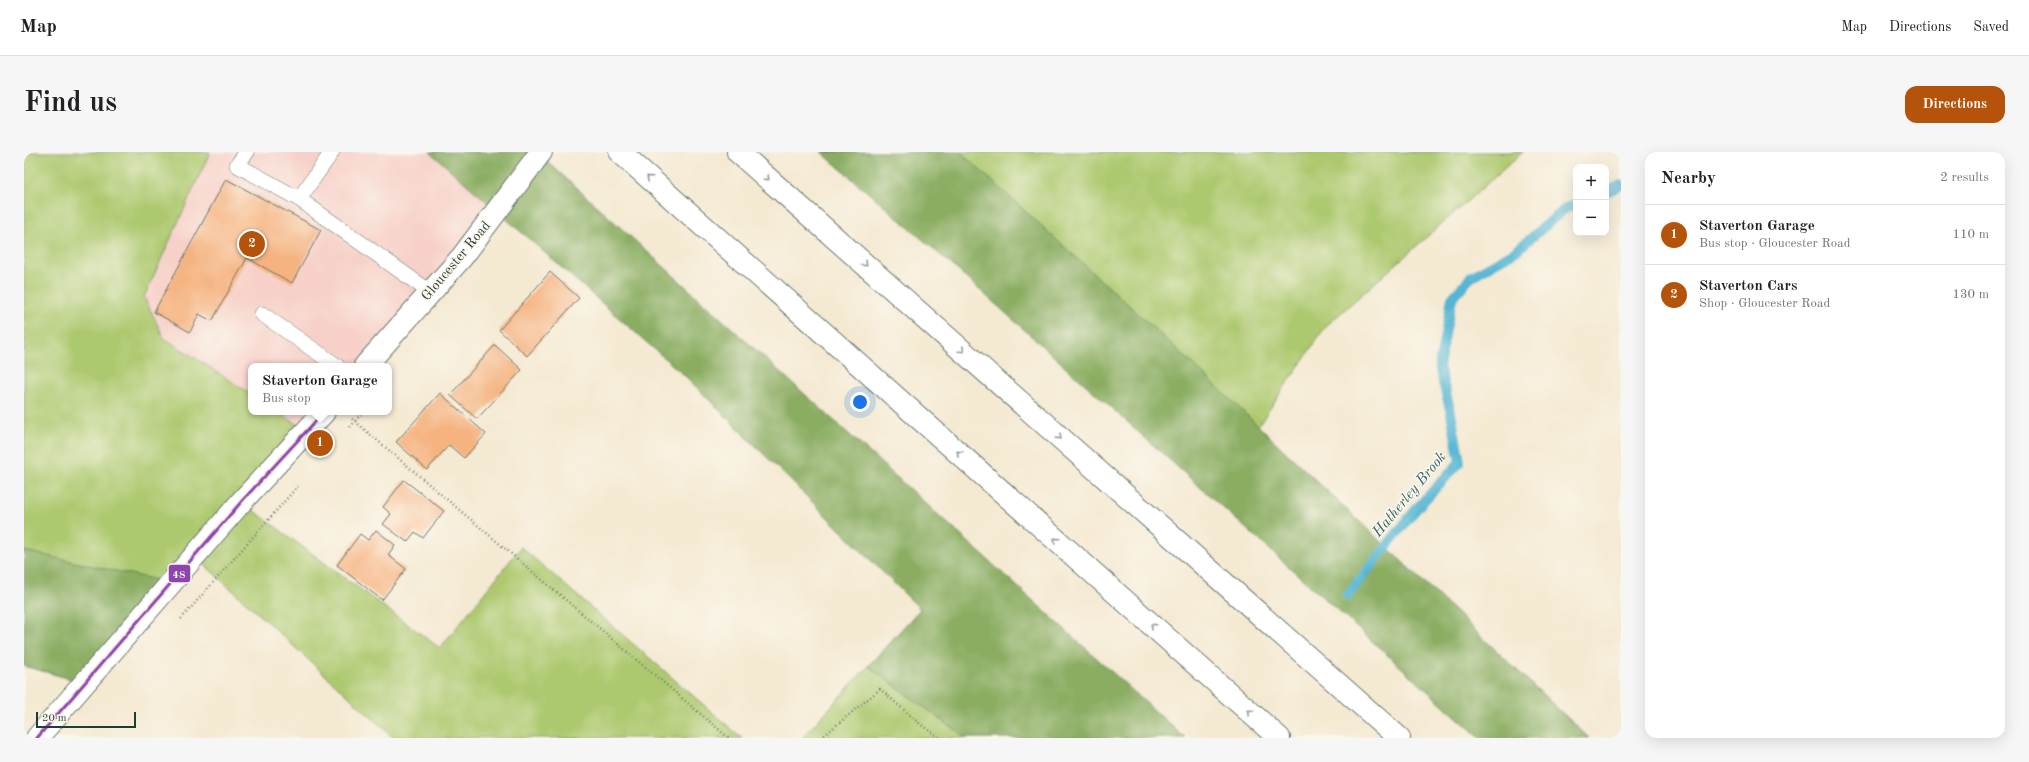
<!DOCTYPE html>
<html lang="en">
<head>
<meta charset="utf-8">
<style>
	:root { --surface:#fff; --page:#f6f6f6; --text:#202124; --muted:#757577; --line:#e0e0e0; --accent:#b45309 }
	body { margin:0; font-family:"Old Standard TT",serif; background:var(--page); color:var(--text) }
	.controls { position:absolute; right:12px; top:12px; display:grid; overflow:hidden; border-radius:8px; box-shadow:0 4px 16px #0002 }
	.controls button { width:36px; height:36px; display:grid; place-items:center; padding:0; border:0; border-bottom:1px solid var(--line); background:var(--surface); color:var(--text); font:20px sans-serif }
	.scale { position:absolute; left:12px; bottom:10px; width:100px; box-sizing:border-box; padding-left:4px; border:2px solid #1f3d34; border-top:0; font-size:11px; line-height:14px; white-space:nowrap; color:#1f3d34; -webkit-text-stroke:3px #fbf7ec; paint-order:stroke }
	.you { position:absolute; left:836px; top:250px; width:14px; height:14px; margin:-10px; border:3px solid #fff; border-radius:50%; background:#1a73e8; box-shadow:0 0 0 6px #1a73e833 }
	.badge { display:grid; place-items:center; width:26px; height:26px; border-radius:50%; background:var(--accent); color:#fff; font-size:13px; font-weight:700 }
	.pin { position:absolute; translate:-50% -50%; border:2px solid #fff; box-shadow:0 1px 4px #0006 }
	.popup { position:absolute; left:224px; top:211px; width:144px; height:52px; box-sizing:border-box; display:grid; place-content:center; border-radius:8px; background:var(--surface); filter:drop-shadow(0 1px 3px #0005); font-size:13px; white-space:nowrap; color:var(--muted) }
	.popup b { font-size:15px; color:var(--text) }
	.popup::after { content:''; position:absolute; left:50%; top:100%; margin-left:-8px; border:8px solid transparent; border-top-color:var(--surface) }
	.list { margin:0; padding:0; list-style:none }
	h2 { display:flex; justify-content:space-between; align-items:center; height:52px; margin:0; padding:0 16px; font-size:17px }
	h2 small { font-size:13px; font-weight:400; color:var(--muted) }
	.list li { display:grid; grid-template-columns:26px 1fr auto; gap:12px; align-items:center; box-sizing:border-box; height:60px; padding:0 16px; border-top:1px solid var(--line) }
	.list b { display:block; font-size:15px; white-space:nowrap }
	.list p { margin:0; font-size:13px; white-space:nowrap; color:var(--muted) }
	.list em { font-size:13px; font-style:normal; color:var(--muted) }
	.map { position:relative; flex:none; width:1597px; height:586px; overflow:hidden; border-radius:12px }
	header { display:flex; align-items:center; gap:24px; box-sizing:border-box; height:56px; padding:0 20px; background:var(--surface); border-bottom:1px solid var(--line) }
	header strong { font-size:19px }
	nav { display:flex; gap:22px; margin-inline-start:auto; font-size:14px }
	.intro { display:flex; align-items:center; justify-content:space-between; box-sizing:border-box; height:96px; padding:0 24px }
	h1 { margin:0; font-size:28px }
	.button { padding:10px 18px; border-radius:12px; background:var(--accent); color:#fff; font-size:14px; font-weight:700 }
	main { display:flex; gap:24px; padding:0 24px }
	aside { flex:1; background:var(--surface); border-radius:12px; box-shadow:0 4px 16px #0002 }
	.map>svg:first-child { display:block }
	.built { fill:#f7d1c9 }
	.green { fill:#adc96f; stroke:#668352 }
	.forest { fill:#8aad62; stroke:#54754b }
	.lines { fill:none; stroke-linecap:round; stroke-linejoin:round }
	.stream { stroke:#54b5d3; stroke-width:10 }
	.building { fill:#f5b380 }
	.lane-casing { stroke:#6a796b; stroke-width:16 }
	.secondary-casing { stroke:#6a796b; stroke-width:24 }
	.highway-casing { stroke:#6a796b; stroke-width:24 }
	.path { stroke:#6a796b; stroke-width:2.5; stroke-dasharray:1 3; stroke-linecap:butt }
	.lane { stroke:#fff; stroke-width:15 }
	.secondary { stroke:#fff; stroke-width:22 }
	.highway { stroke:#fff; stroke-width:22 }
	.bus-1-casing { stroke:#fbf7ec; stroke-width:6 }
	.bus-1 { stroke:#8e44ad; stroke-width:3 }
	.oneway { stroke:#8f9e9a }
	.labels { text-anchor:middle; dominant-baseline:central; stroke-width:3; stroke-linejoin:round; paint-order:stroke }
	.street-label { font-size:14px; fill:#1f3d34; stroke:#fbf7ec }
	.water-label { font-size:15px; font-style:italic; fill:#2f6164; stroke:#fbf7ec }
	.line-badge { stroke:#fbf7ec; stroke-width:1.5 }
	.badge-label { font-size:11px; text-anchor:middle; font-weight:bold; fill:#fff }
</style>
</head>
<body>
<header>
<strong>Map</strong>
<nav><a>Map</a><a>Directions</a><a>Saved</a></nav>
</header>
<div class="intro"><h1>Find us</h1><a class="button">Directions</a></div>
<main>
<div class="map">
<svg width="1597" height="586" viewBox="0 0 1597 586">
	<rect width="100%" height="100%" fill="#fbf7ec"/>
	<filter id="ink" filterUnits="userSpaceOnUse"><feTurbulence type="fractalNoise" baseFrequency=".025" numOctaves="2"/><feDisplacementMap in="SourceGraphic" scale="8" xChannelSelector="R" yChannelSelector="G"/><feConvolveMatrix kernelMatrix="1 2 1 2 8 2 1 2 1" color-interpolation-filters="sRGB"/></filter>
	<filter id="wash" filterUnits="userSpaceOnUse"><feTurbulence type="fractalNoise" baseFrequency=".012" numOctaves="4" result="noise"/><feDisplacementMap in="SourceGraphic" scale="16" xChannelSelector="R" yChannelSelector="G"/><feGaussianBlur stdDeviation="0.9" result="paint"/><feColorMatrix in="noise" values="0 0 0 0 0 0 0 0 0 0 0 0 0 0 0 0 0 1.4 0 .05"/><feComposite in="paint" operator="in"/></filter>
	<g filter="url(#wash)">
		<rect width="100%" height="100%" fill="#f4e9d1"/>
		<g class="built">
			<polygon points="186,0 406,0 474,59 341,214 227,214 227,242 140,186 120,145"/>
			<polygon points="254,260 300,260 282,278"/>
		</g>
		<g class="green">
			<polygon points="0,0 186,0 120,145 140,186 227,242 227,260 254,260 282,278 218,350 416,496 497,395 718,586 370,586 171,404 147,431 0,399"/>
			<polygon points="936,0 1499,0 1302,174 1234,274 1156,200"/>
			<polygon points="844,514 942,586 778,586"/>
		</g>
		<g class="forest">
			<polygon points="406,0 513,0 1161,586 942,586 844,514 896,457 662,225"/>
			<polygon points="797,0 936,0 1156,200 1565,586 1456,586 928,113"/>
			<polygon points="0,399 147,431 61,531 0,514"/>
		</g>
		<g class="lines">
			<g class="stream">
				<polyline points="1582,40 1597,33"/>
				<polyline points="1323,444 1393,356 1436,310 1427,261 1415,214 1428,146 1448,124 1492,99 1542,56 1552,52"/>
			</g>
		</g>
		<g id="blocks">
			<g class="building">
				<polygon points="202,27 297,78 268,131 223,106 188,169 175,162 166,180 130,160"/>
				<polygon points="526,120 555,146 503,204 475,178"/>
				<polygon points="471,193 498,218 453,267 426,243"/>
				<polygon points="416,241 462,282 440,306 425,293 403,318 372,290"/>
				<polygon points="380,328 420,359 399,386 391,380 383,390 359,372 367,362 359,355"/>
				<polygon points="352,378 371,393 364,403 382,417 358,448 313,413 336,382 344,388"/>
			</g>
		</g>
	</g>
	<g filter="url(#ink)">
		<use href="#blocks" fill-opacity="0" stroke="#6a796b" stroke-width="1"/>
		<g class="lines">
			<g class="lane-casing">
				<g id="lane">
					<polyline points="223,0 213,13 275,47 406,140"/>
					<polyline points="275,47 308,0"/>
					<polyline points="238,162 313,214"/>
				</g>
			</g>
			<g class="secondary-casing">
				<g id="secondary">
					<polyline points="341,214 438,105 517,0"/>
					<polyline points="13,586 218,349 300,260"/>
				</g>
			</g>
			<g class="highway-casing">
				<g id="highway">
					<polyline points="596,0 1255,586"/>
					<polyline points="714,0 1375,586"/>
				</g>
			</g>
			<g class="path">
				<polyline points="328,267 705,586"/>
				<polyline points="326,275 339,260"/>
				<polyline points="157,467 274,334"/>
				<polyline points="797,586 856,537 896,572 916,586"/>
			</g>
			<use href="#lane" class="lane"/>
			<use href="#secondary" class="secondary"/>
			<use href="#highway" class="highway"/>
			<g class="bus-1-casing">
				<polyline id="bus-1" points="13,586 218,349 300,260"/>
			</g>
			<use href="#bus-1" class="bus-1"/>
		</g>
		<defs><path id="oneway-chevron" d="M-2-3.5L2.5 0L-2 3.5" fill="none" stroke-width="1.6" stroke-linecap="round" stroke-linejoin="round"/></defs>
		<g class="oneway">
			<use href="#oneway-chevron" transform="translate(625 26) rotate(-138)"/>
			<use href="#oneway-chevron" transform="translate(743 26) rotate(42)"/>
			<use href="#oneway-chevron" transform="translate(841 112) rotate(42)"/>
			<use href="#oneway-chevron" transform="translate(938 198) rotate(42)"/>
			<use href="#oneway-chevron" transform="translate(1035 285) rotate(42)"/>
			<use href="#oneway-chevron" transform="translate(935 301) rotate(-138)"/>
			<use href="#oneway-chevron" transform="translate(1032 388) rotate(-138)"/>
			<use href="#oneway-chevron" transform="translate(1129 474) rotate(-138)"/>
			<use href="#oneway-chevron" transform="translate(1226 560) rotate(-139)"/>
		</g>
	</g>
	<g class="labels">
		<g class="street-label">
			<text transform="translate(432 109) rotate(-50)">Gloucester Road</text>
		</g>
		<g class="water-label">
			<text transform="translate(1386 343) rotate(-50)">Hatherley Brook</text>
		</g>
	</g>
	<rect class="line-badge" x="144" y="412" width="23" height="19" rx="4" fill="#8e44ad"/>
	<g class="badge-label">
		<text x="155" y="426">48</text>
	</g>
</svg>
<div class="controls">
<button>+</button>
<button>−</button>
</div>
<div class="scale">20 m</div>
<div class="you"></div>
<div class="pin badge" style="left:296px;top:291px">1</div>
<div class="popup"><b>Staverton Garage</b>Bus stop</div>
<div class="pin badge" style="left:228px;top:92px">2</div>
</div>
<aside>
<h2>Nearby<small>2 results</small></h2>
<ul class="list">
<li><span class="badge">1</span><div><b>Staverton Garage</b><p>Bus stop · Gloucester Road</p></div><em>110 m</em></li>
<li><span class="badge">2</span><div><b>Staverton Cars</b><p>Shop · Gloucester Road</p></div><em>130 m</em></li>
</ul>
</aside>
</main>
</body>
</html>
